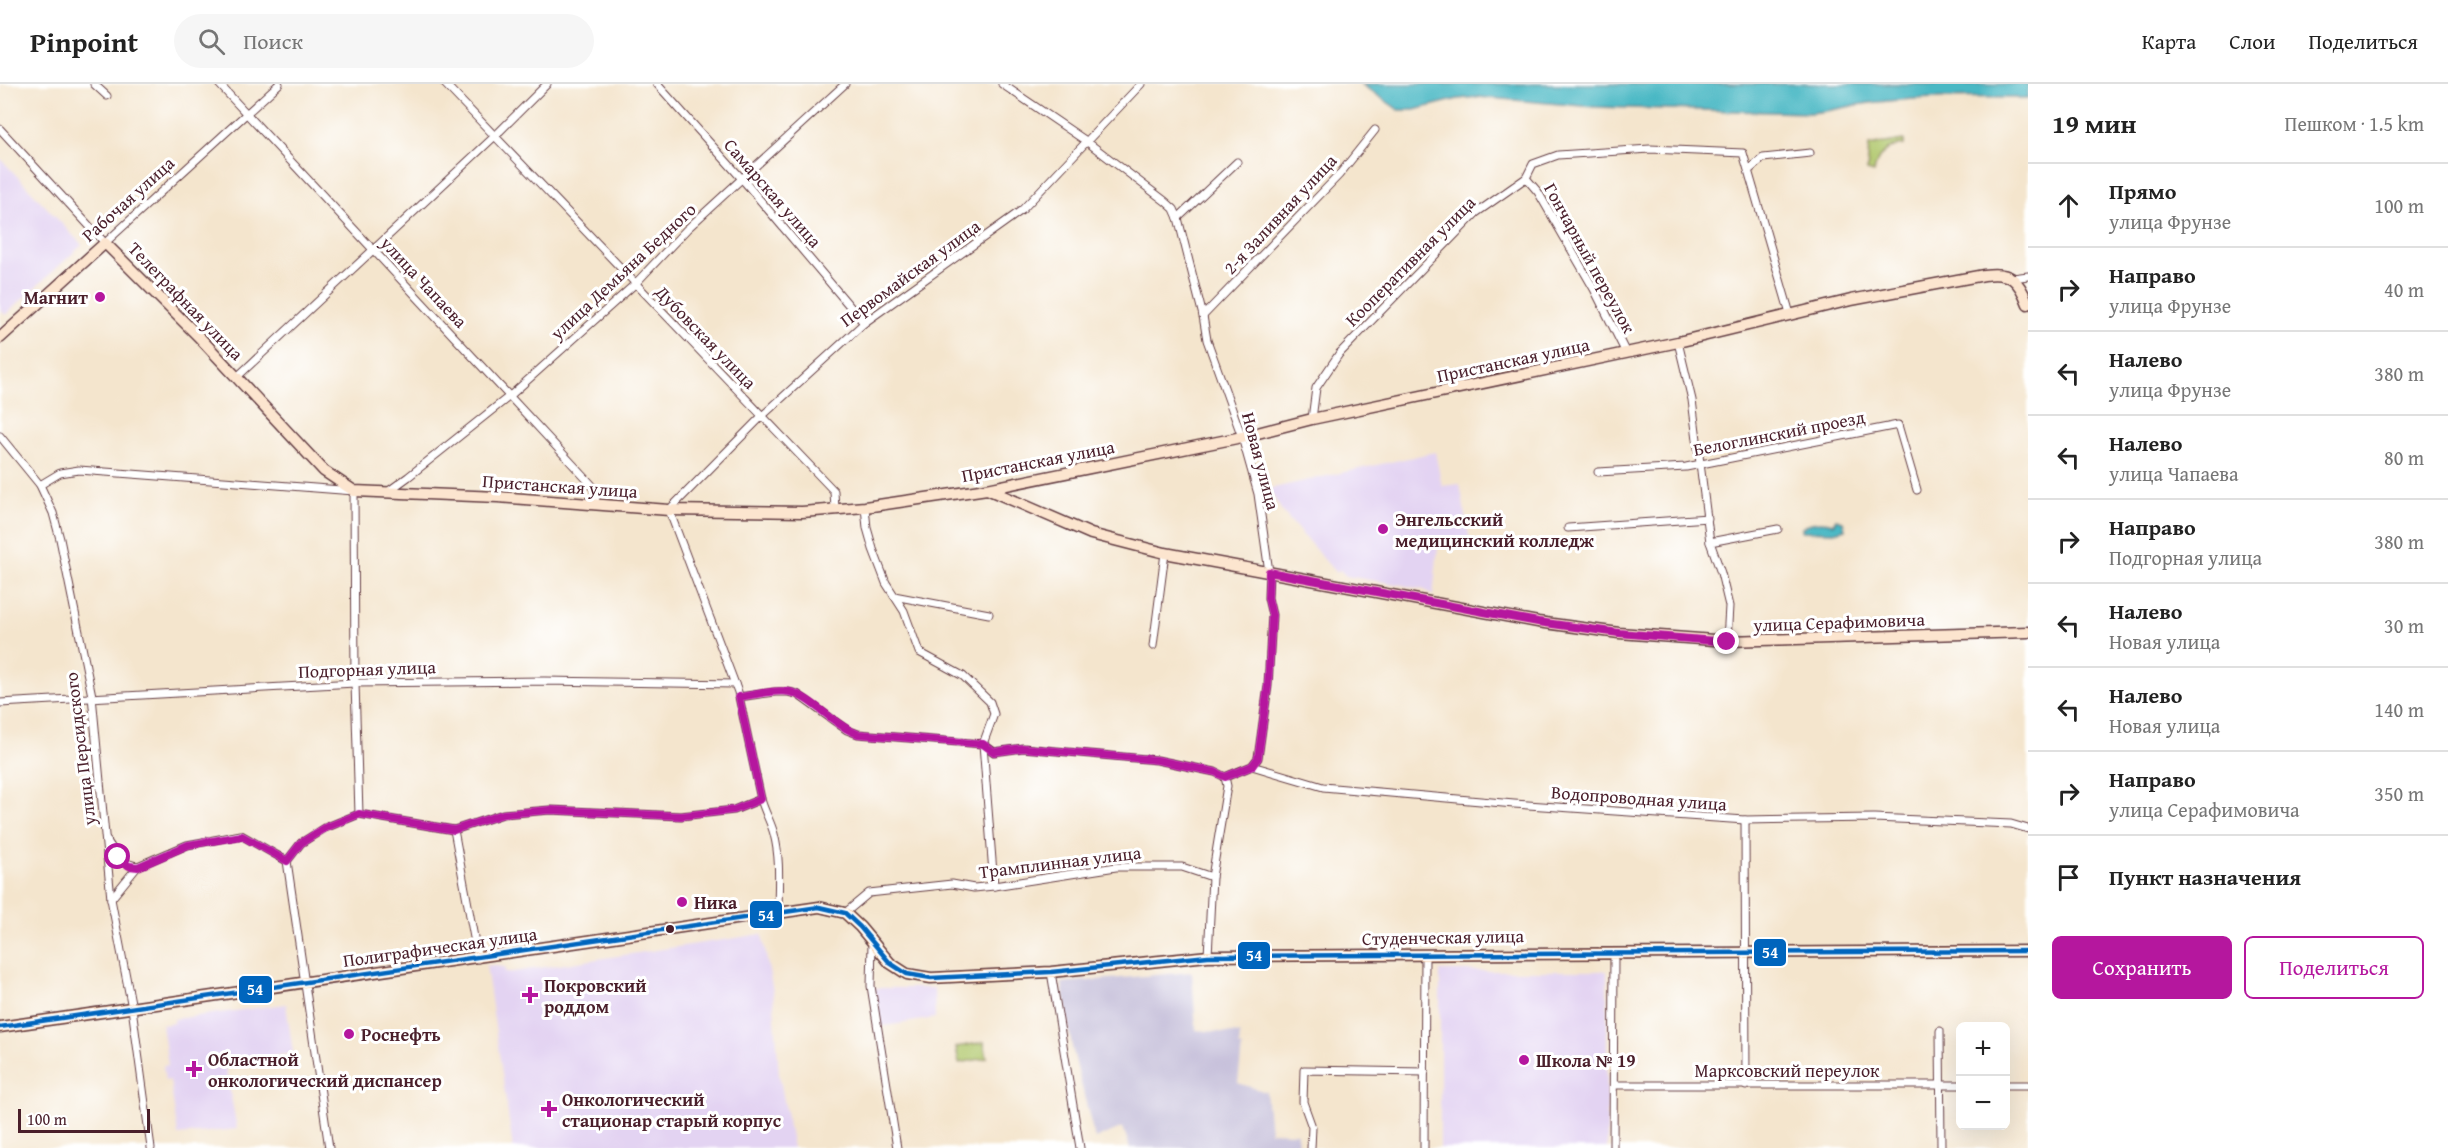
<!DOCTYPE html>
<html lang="ru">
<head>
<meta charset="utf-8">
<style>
	:root { --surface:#fff; --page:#f6f6f6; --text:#222; --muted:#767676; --line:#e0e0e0; --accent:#b5179e }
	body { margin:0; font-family:"Gentium Book Plus",serif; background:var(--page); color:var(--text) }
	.controls { position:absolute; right:18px; bottom:18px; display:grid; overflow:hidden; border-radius:9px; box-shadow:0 6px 24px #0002 }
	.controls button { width:54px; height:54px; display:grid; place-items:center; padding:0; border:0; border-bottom:2px solid var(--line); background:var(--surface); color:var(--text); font:30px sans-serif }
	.scale { position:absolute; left:18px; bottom:15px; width:132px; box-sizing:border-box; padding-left:6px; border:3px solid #4a1f2b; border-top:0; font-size:16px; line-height:21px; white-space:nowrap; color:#4a1f2b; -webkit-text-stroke:4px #fff; paint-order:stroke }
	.stop { position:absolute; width:18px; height:18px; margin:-14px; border:4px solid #b5179e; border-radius:50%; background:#fff }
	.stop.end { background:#b5179e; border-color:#fff; box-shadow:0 2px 6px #0008 }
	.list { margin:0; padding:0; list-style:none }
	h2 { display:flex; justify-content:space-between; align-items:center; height:78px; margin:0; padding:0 24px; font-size:26px }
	h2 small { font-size:20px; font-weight:400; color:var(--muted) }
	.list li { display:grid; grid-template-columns:39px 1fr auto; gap:18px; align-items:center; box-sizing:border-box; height:84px; padding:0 24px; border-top:2px solid var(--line) }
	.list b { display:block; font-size:22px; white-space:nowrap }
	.list p { margin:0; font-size:20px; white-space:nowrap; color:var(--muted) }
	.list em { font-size:20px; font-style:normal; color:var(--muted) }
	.actions { display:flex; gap:12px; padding:18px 24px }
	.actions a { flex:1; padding:14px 0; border:2px solid var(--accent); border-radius:9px; text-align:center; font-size:21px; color:var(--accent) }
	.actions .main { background:var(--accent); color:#fff }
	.icon { flex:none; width:33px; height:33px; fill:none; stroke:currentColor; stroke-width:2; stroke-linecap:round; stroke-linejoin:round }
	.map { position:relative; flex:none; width:2028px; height:1064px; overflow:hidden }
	header { display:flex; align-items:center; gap:36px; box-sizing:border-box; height:84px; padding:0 30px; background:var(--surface); border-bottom:2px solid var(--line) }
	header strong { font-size:28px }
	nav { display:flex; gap:33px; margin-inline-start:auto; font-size:21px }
	.search { width:420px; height:54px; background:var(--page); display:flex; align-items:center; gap:15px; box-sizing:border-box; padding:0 21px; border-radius:33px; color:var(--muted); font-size:22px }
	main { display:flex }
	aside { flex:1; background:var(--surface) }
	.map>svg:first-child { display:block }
	.built { fill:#e3d3f2 }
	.industrial { fill:#c6c0da }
	.green { fill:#b1c86d; stroke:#7e744c; stroke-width:1.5 }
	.water { fill:#4ab8c4; stroke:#4a6c78; stroke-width:1.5 }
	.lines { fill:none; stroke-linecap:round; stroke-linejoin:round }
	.street-casing { stroke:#643d43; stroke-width:9 }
	.secondary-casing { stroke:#643d43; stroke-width:13 }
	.primary-casing { stroke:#643d43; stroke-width:13 }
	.street { stroke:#fff; stroke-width:7 }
	.secondary { stroke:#fce5cf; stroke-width:10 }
	.primary { stroke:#f7be88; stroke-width:10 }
	.bus-1-casing { stroke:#fff; stroke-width:9 }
	.bus-1 { stroke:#0065bd; stroke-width:4.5 }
	.route { stroke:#b5179e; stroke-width:8 }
	.poi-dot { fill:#b5179e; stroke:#fff; stroke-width:2 }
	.bus-dot { fill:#4a1f2b; stroke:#fff; stroke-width:2 }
	.labels { text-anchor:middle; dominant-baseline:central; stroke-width:6; stroke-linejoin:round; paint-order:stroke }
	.street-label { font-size:18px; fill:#4a1f2b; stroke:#fff }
	.poi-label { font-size:18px; font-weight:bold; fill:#4a1f2b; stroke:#fff; text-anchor:start }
	.line-badge { stroke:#fff; stroke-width:2 }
	.badge-label { font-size:16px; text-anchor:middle; font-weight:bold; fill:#fff }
</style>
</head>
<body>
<header>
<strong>Pinpoint</strong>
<div class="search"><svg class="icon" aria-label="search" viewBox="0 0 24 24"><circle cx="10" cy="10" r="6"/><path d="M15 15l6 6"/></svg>Поиск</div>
<nav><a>Карта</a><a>Слои</a><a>Поделиться</a></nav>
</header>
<main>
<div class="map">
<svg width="2028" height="1064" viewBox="0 0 2028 1064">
	<rect width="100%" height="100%" fill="#fff"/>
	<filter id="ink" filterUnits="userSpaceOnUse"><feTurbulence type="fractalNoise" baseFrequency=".0167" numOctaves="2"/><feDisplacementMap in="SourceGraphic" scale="12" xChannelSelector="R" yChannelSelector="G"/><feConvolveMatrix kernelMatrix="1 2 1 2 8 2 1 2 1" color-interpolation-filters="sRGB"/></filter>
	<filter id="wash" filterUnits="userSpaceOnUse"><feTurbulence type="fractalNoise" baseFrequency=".008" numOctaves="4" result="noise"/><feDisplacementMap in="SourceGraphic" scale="24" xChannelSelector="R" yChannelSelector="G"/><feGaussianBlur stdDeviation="1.35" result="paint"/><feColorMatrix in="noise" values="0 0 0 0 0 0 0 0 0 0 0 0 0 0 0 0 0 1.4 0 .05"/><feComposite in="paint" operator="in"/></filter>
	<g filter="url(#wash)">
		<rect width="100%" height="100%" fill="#f4e5cd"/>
		<g class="built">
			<polygon points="0,74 82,161 5,231 0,225"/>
			<polygon points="1435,368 1442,402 1460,400 1471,463 1438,463 1433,512 1425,506 1402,501 1346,492 1340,486 1336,489 1282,427 1269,405"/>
			<polygon points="762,850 773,908 779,990 793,1064 513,1064 486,881 504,883 506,889"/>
			<rect x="1440" y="887" width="167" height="177"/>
			<polygon points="874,904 934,904 935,934 879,943"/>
			<polygon points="286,920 293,969 225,980 237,1045 178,1051 170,996 165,997 163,982 168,981 162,941 174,939 174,935"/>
		</g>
		<polygon class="industrial" points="1192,888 1196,946 1240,950 1239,962 1242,963 1238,999 1266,1008 1270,1048 1297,1049 1298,1064 1130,1064 1123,1043 1095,1055 1072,963 1062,899"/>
		<g class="green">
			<path d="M 1904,56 L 1904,61 C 1887,62 1876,72 1874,89 L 1867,87 L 1869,62 Z"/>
			<polygon points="984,958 987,974 959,979 956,963"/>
		</g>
		<g class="water">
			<path d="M 1361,0 L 2028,0 L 2028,14 C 1972,13 1912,12 1856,21 C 1840,24 1826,28 1810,29 L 1595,23 L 1478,13 L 1458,15 L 1414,26 L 1399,26 Z"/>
			<path d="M 1836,435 L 1843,437 L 1845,445 L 1834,448 L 1802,447 L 1802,444 C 1809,437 1823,437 1833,440 Z"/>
		</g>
	</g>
	<g filter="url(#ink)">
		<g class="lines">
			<g class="street-casing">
				<g id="street">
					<polyline points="94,0 107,12"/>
					<polyline points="219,0 591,400 595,407 596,421"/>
					<polyline points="445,0 834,407 835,426"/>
					<polyline points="657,0 743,96 864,239"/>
					<polyline points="1002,0 1086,57 1165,117 1174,125 1178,134 1203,232 1207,256 1242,353 1258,410 1269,488 1268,514 1272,531 1268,602 1258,674 1252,682 1225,693 1227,702 1212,793 1208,872"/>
					<polyline points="0,45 105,159 279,0"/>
					<polyline points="1749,86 1763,74 1810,69"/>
					<polyline points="1526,94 1538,108 1594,205 1626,269"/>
					<polyline points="1178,134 1237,78"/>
					<polyline points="2013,194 2028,192"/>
					<polyline points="1203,232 1339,91 1375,46"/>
					<polyline points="1678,258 1692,316 1710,458 1721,489 1729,522 1727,557"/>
					<polyline points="237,293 495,52 547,0"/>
					<polyline points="1312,335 1316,304 1339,270 1476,129 1526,94 1533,80 1558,71 1650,65 1743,69 1790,230"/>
					<polyline points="0,352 40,401 53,429 60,455 92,612 111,815 132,924 151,1064"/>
					<polyline points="1598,388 1686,383 1898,341 1917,406"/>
					<polyline points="40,401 60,389 79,386 354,407 355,599 359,730"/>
					<polyline points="386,409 408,393 511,311 635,200 687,145 845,0"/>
					<polyline points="865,423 867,444 873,465 886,499 904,527 919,568 963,592 990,618 994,630 983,660 994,802"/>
					<polyline points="1568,444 1708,434"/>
					<polyline points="1710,458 1778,445"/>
					<polyline points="894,512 989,530"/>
					<polyline points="1153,562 1165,469"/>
					<polyline points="739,613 775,608 788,608 797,610 847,646 858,650 983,660 994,668 1023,664 1157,676 1215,688 1225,693"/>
					<polyline points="0,619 355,599 544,597 735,600"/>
					<polyline points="1252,682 1323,703 1514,720 1745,736 1874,734 2011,740 2028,745"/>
					<polyline points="1745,736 1746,1002"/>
					<polyline points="454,746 478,875"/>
					<path d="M 107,757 C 115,769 122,781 138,782"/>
					<polyline points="287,777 329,1064"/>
					<polyline points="111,815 138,782 187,761 241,751 287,777 301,759 325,744 359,730 454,746 503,730 550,726 681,732 734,726 761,715"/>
					<polyline points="845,829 869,809 952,800 974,804 994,802 1116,783 1182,783 1212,793"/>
					<path d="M 778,830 C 778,804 781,776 774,750 C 771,738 764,727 761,715 L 738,608 L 669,426 L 761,333 L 864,239 L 1022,126 L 1141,0"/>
					<polyline points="872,858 871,902 897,1064"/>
					<polyline points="1051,888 1080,1064"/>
					<polyline points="1940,947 1941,1064"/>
					<polyline points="1614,1001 1960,1001"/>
					<polyline points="2006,1001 2028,1001"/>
					<polyline points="1311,1064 1312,1043 1303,1018 1304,986 1425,988"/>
					<polyline points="1424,1064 1425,870"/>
					<polyline points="1613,1064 1614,869"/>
				</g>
			</g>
			<g class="secondary-casing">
				<g id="secondary">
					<path d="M 0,254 L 105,159 L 200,254 L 324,387 L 354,407 L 498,413 L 669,426 L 802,428 L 865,423 L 987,405 L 1242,353 L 1312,335 L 1678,258 L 1851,216 L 1984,191 C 2011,187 2019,196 2028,220"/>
					<polyline points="987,405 1091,450 1165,469 1538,538 1619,549 1727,557 2028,548"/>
				</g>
			</g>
			<g class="primary-casing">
				<polyline id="primary" points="0,943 819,823 845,829 860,843 890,879 907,890 931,894 1051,888 1208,872 2028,867"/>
			</g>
			<use href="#street" class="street"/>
			<use href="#secondary" class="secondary"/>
			<use href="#primary" class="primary"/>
			<g class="bus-1-casing">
				<polyline id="bus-1" points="0,943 819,823 845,829 860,843 890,879 907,890 931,894 1051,888 1208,872 2028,867"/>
			</g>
			<use href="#bus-1" class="bus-1"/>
		</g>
	</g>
	<g class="lines" filter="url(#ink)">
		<path class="route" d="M 118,773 L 129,782 L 138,783 L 188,761 L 242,752 L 287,777 L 301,759 L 325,744 L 359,730 L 454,746 L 503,730 L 550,726 L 681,732 L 734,726 L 761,715 L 739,613 C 755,611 774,605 790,608 C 812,613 834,642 858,650 L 983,660 L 994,668 L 1023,664 L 1157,676 L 1215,688 L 1225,693 L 1252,682 L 1258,674 L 1268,602 L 1272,531 L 1268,514 L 1269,488 L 1538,538 L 1619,549 L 1727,558"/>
	</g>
	<g class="poi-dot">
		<circle cx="100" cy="213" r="6"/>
		<circle cx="1383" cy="445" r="6"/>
		<circle cx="682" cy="818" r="6"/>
		<path d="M527 902h6v6h6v6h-6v6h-6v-6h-6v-6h6z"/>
		<circle cx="349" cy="950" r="6"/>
		<circle cx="1524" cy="976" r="6"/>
		<path d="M191 976h6v6h6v6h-6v6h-6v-6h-6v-6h6z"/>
		<path d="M546 1016h6v6h6v6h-6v6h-6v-6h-6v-6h6z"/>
	</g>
	<circle class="bus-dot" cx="670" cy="845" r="5"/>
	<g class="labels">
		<g class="street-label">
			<text transform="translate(773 109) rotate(49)">Самарская улица</text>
			<text transform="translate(128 115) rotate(-42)">Рабочая улица</text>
			<text transform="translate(1280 130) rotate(-47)">2-я Заливная улица</text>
			<text transform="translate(1590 174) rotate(61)">Гончарный переулок</text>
			<text transform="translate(1410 177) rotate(-45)">Кооперативная улица</text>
			<text transform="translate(623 187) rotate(-43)">улица Демьяна Бедного</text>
			<text transform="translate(910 189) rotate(-36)">Первомайская улица</text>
			<text transform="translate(424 198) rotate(47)">улица Чапаева</text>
			<text transform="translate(186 217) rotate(46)">Телеграфная улица</text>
			<text transform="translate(706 253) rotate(46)">Дубовская улица</text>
			<text transform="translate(1513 276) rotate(-12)">Пристанская улица</text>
			<text transform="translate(1779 349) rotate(-11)">Белоглинский проезд</text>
			<text transform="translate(1038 377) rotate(-11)">Пристанская улица</text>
			<text transform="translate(1261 377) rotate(75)">Новая улица</text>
			<text transform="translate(560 402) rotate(4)">Пристанская улица</text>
			<text transform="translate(1839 538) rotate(-2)">улица Серафимовича</text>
			<text transform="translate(367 585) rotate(-2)">Подгорная улица</text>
			<text transform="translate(80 665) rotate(-97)">улица Персидского</text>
			<text transform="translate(1639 714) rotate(4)">Водопроводная улица</text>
			<text transform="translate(1060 778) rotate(-7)">Трамплинная улица</text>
			<text transform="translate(1443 853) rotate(-1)">Студенческая улица</text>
			<text transform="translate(440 863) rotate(-8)">Полиграфическая улица</text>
			<text x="1787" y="986">Марксовский переулок</text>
		</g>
		<g class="poi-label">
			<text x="88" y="213" text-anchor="end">Магнит</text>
			<text x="1395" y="435">Энгельсский<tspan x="1395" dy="21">медицинский колледж</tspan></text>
			<text x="694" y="818">Ника</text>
			<text x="544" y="901">Покровский<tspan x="544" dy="21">роддом</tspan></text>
			<text x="361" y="950">Роснефть</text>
			<text x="208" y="975">Областной<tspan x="208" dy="21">онкологический диспансер</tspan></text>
			<text x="1536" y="976">Школа № 19</text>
			<text x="562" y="1015">Онкологический<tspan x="562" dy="21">стационар старый корпус</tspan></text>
		</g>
	</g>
	<g class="line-badge">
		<rect x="749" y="816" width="34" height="29" rx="6" fill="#0065bd"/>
		<rect x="1753" y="854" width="34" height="29" rx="6" fill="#0065bd"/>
		<rect x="1237" y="857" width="34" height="29" rx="6" fill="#0065bd"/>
		<rect x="238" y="891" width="35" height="29" rx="6" fill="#0065bd"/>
	</g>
	<g class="badge-label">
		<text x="766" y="837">54</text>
		<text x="1770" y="874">54</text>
		<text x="1254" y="877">54</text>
		<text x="255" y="911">54</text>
	</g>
</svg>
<div class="controls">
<button>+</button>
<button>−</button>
</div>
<div class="scale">100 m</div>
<div class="stop" style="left:118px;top:773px"></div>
<div class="stop end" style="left:1727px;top:558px"></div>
</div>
<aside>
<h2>19 мин<small>Пешком · 1.5 km</small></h2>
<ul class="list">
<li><svg class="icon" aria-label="ahead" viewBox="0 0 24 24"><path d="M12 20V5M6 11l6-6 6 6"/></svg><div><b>Прямо</b><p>улица Фрунзе</p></div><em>100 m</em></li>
<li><svg class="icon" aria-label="right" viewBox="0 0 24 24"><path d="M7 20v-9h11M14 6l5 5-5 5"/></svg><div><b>Направо</b><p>улица Фрунзе</p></div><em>40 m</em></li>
<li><svg class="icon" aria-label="left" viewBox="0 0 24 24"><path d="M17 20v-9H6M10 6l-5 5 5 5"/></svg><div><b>Налево</b><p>улица Фрунзе</p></div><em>380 m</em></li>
<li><svg class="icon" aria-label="left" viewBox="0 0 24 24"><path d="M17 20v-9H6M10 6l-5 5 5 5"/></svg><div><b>Налево</b><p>улица Чапаева</p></div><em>80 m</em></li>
<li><svg class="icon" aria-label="right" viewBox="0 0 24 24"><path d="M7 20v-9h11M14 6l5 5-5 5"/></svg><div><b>Направо</b><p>Подгорная улица</p></div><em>380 m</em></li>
<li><svg class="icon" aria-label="left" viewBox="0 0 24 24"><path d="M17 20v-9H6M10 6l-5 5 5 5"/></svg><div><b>Налево</b><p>Новая улица</p></div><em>30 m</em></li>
<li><svg class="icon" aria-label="left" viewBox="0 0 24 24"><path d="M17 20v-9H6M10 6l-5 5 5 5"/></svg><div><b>Налево</b><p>Новая улица</p></div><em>140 m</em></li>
<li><svg class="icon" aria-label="right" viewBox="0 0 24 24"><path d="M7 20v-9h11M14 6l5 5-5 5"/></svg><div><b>Направо</b><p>улица Серафимовича</p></div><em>350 m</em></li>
<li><svg class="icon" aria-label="arrive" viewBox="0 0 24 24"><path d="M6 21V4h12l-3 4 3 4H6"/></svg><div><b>Пункт назначения</b></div></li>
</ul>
<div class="actions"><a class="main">Сохранить</a><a>Поделиться</a></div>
</aside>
</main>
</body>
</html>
